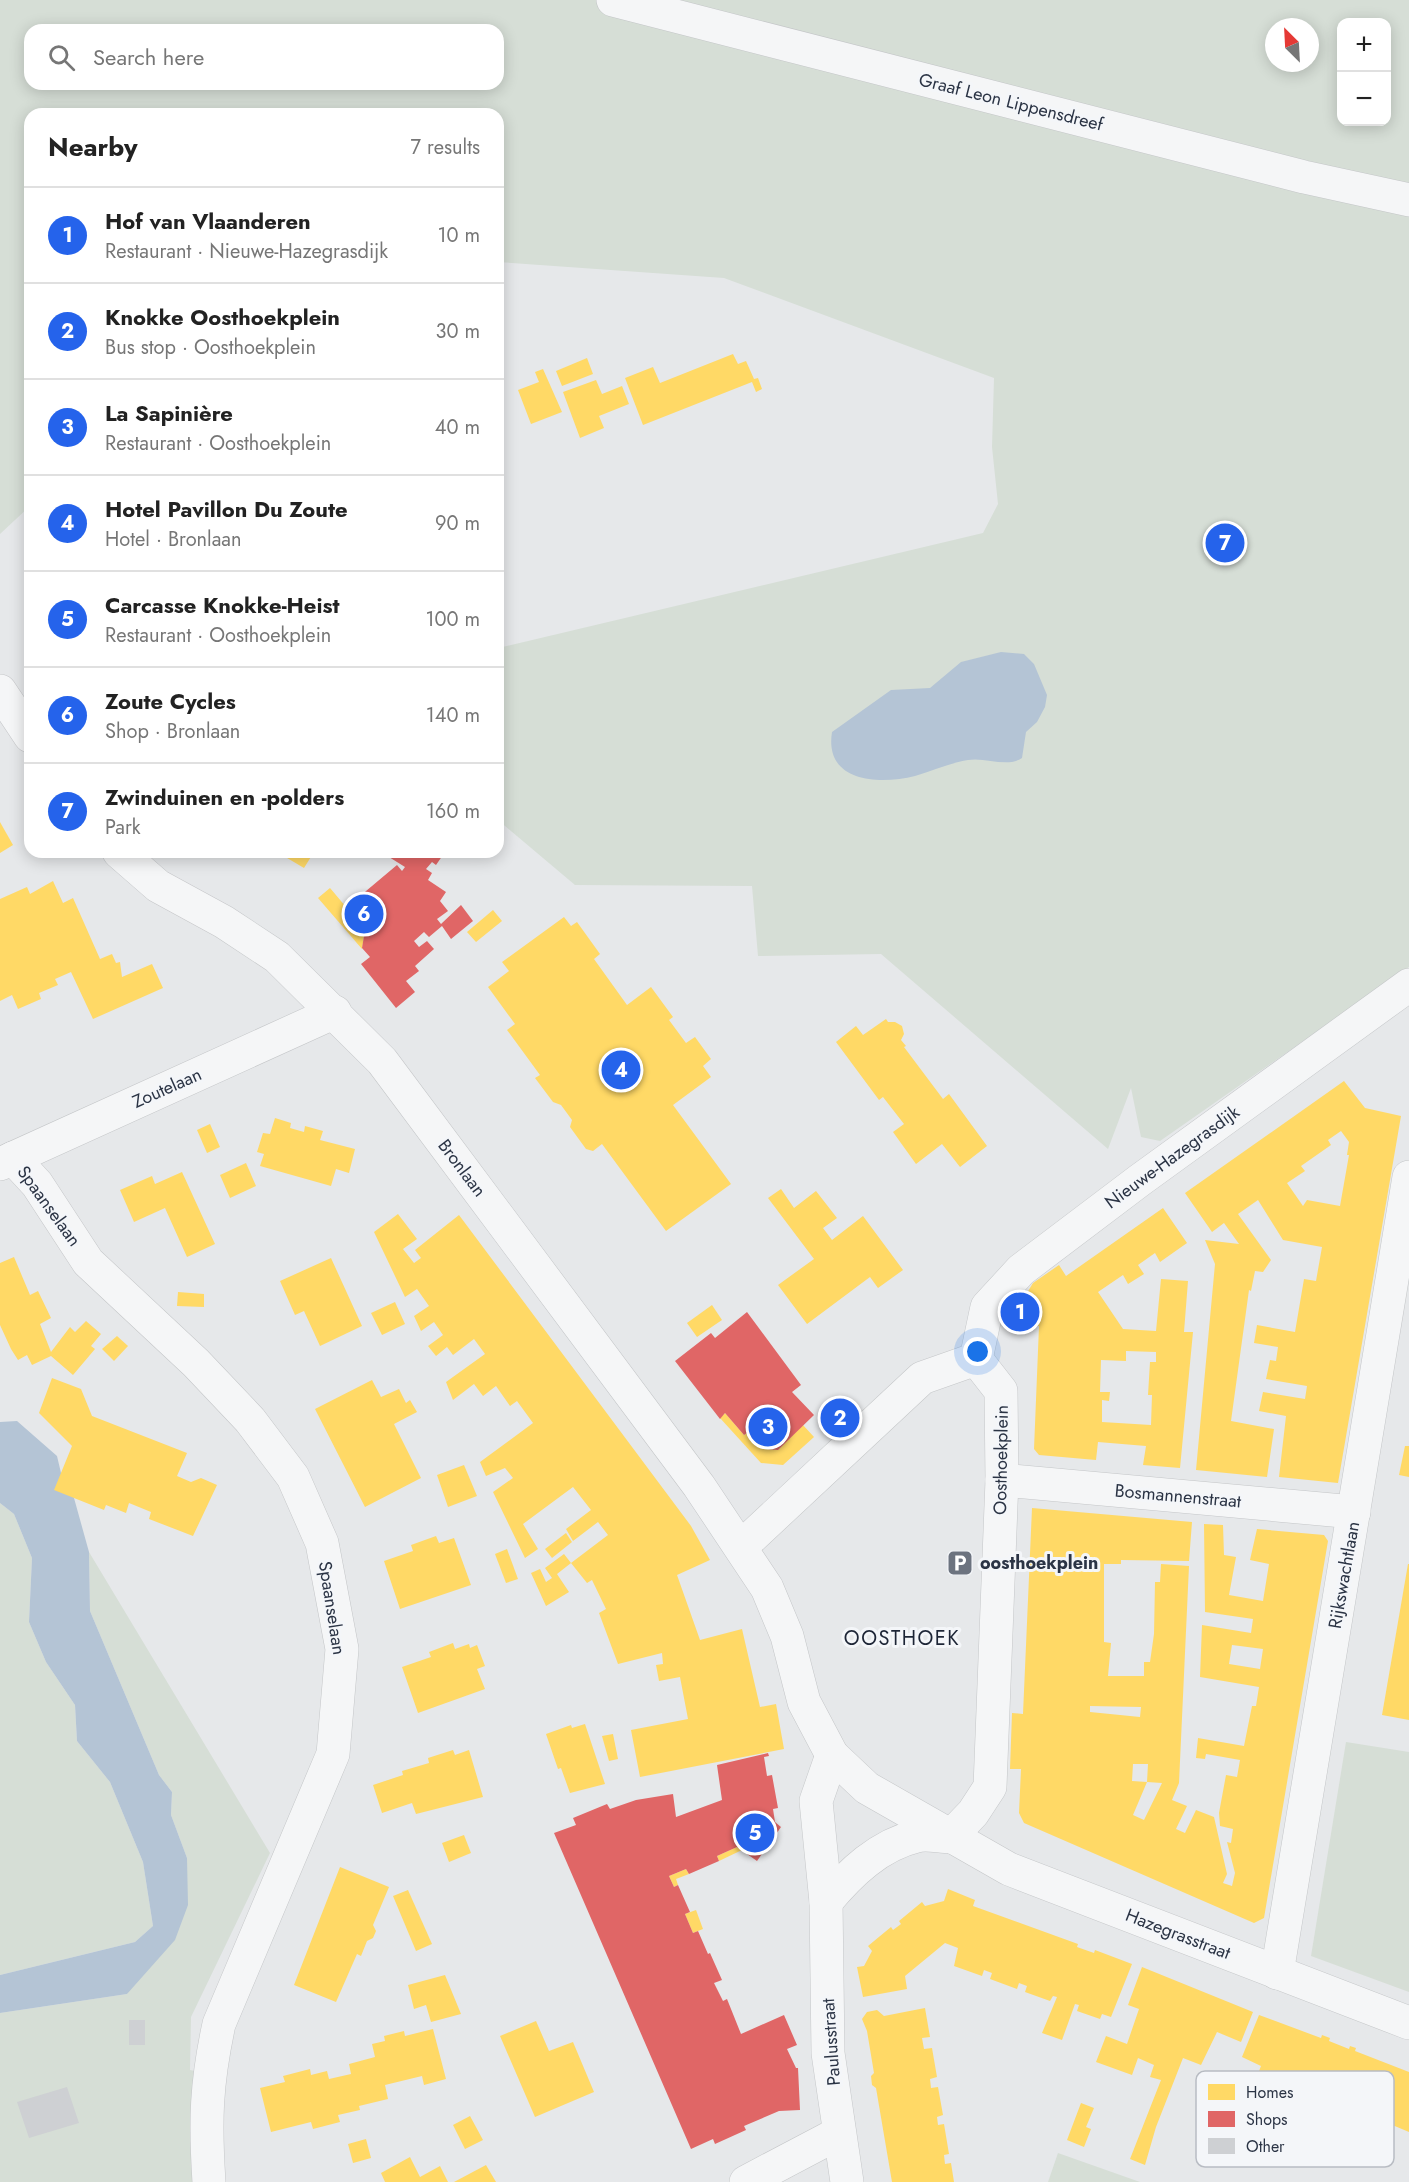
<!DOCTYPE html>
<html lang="en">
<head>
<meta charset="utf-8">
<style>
	:root { --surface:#fff; --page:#f2f2f2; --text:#222; --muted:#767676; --line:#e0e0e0; --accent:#2563eb }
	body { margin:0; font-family:Jost,sans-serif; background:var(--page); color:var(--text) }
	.controls { position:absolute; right:18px; top:18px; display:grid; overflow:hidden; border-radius:12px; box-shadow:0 3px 15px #0003 }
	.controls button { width:54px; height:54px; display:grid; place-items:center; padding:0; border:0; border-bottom:2px solid var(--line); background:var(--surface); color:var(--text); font:30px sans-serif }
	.compass { position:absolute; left:1265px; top:18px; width:54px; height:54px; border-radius:50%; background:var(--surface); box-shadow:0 3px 15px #0003; rotate:336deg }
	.you { position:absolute; left:978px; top:1352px; width:21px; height:21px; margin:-15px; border:4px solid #fff; border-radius:50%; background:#1a73e8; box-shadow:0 0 0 9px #1a73e833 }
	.badge { display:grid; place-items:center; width:39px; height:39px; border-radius:50%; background:var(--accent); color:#fff; font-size:20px; font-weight:700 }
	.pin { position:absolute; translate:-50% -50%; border:3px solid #fff; box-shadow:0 2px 6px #0006 }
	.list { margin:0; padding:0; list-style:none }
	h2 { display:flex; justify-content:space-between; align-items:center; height:78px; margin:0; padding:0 24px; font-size:26px }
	h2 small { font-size:20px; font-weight:400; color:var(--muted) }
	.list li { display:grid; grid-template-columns:39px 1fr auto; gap:18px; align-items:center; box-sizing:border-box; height:96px; padding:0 24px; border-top:2px solid var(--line) }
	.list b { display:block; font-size:22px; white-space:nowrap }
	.list p { margin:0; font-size:20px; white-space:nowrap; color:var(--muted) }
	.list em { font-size:20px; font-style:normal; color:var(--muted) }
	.icon { flex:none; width:33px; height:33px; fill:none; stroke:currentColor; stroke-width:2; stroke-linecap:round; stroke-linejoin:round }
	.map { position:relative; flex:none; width:1409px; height:2182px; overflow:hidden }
	.search { position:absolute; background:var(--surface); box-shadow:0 3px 15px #0003; left:24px; top:24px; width:480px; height:66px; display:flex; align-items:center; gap:15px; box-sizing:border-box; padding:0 21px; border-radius:18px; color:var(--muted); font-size:22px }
	.panel { position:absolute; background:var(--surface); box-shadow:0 3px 15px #0003; left:24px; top:108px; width:480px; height:750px; border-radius:18px }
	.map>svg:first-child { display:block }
	.green { fill:#d6ded6; fill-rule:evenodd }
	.water { fill:#b4c4d5 }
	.homes { fill:#ffd966; fill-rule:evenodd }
	.shops { fill:#e06666 }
	.building { fill:#ced0d3 }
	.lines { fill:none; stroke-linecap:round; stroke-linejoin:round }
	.minor-casing { stroke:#c4c6c8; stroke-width:34 }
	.tertiary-casing { stroke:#c4c6c8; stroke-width:34 }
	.minor { stroke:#f5f6f7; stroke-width:33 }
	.tertiary { stroke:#f5f6f7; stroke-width:33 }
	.labels { text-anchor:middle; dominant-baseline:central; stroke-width:6; stroke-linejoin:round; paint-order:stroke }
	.street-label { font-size:18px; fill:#2b3445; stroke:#f4f6f9 }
	.poi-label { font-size:18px; font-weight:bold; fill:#2b3445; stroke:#f4f6f9; text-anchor:start }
	.neighbourhood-label { font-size:20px; letter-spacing:1.5px; fill:#1d2536; stroke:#f4f6f9 }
	.key { fill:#f4f6f9; stroke:#b8bcc3; stroke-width:1.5 }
	.key-label { font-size:16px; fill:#2b3445 }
</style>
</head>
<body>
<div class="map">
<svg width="1409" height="2182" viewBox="0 0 1409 2182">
	<rect width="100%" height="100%" fill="#e6e8ea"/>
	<g class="green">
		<path d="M 0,0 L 1409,0 L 1409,967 L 1160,1141 L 1141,1137 L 1131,1088 L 1108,1149 L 881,954 L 758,956 L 752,886 L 575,885 L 498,820 L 498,648 L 983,533 L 998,504 L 992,447 L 994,378 L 724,278 L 498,262 L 498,114 L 30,114 L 30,506 L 0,534 ZM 1342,22 L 1386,22 L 1386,122 L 1342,122 ZM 1274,27 L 1310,27 L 1310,63 L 1274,63 ZM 30,30 L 498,30 L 498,84 L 30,84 Z"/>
		<polygon points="0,1503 14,1514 32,1558 29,1622 46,1662 75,1705 77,1741 110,1782 143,1862 153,1926 135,1942 0,1975"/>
		<polygon points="89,1552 270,1853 191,2017 190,2070 195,2071 190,2123 193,2182 0,2182 0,2013 127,1994 187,1858 171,1815 172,1792 159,1775 90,1611"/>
		<polygon points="1346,1742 1409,1752 1409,1992 1311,1956"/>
		<polygon points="1058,2153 1140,2182 1048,2182"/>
	</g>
	<g class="water">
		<path d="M 1001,652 L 1024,654 L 1034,664 L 1047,695 L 1045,707 L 1037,722 L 1026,732 L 1022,758 C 1007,768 986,757 968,760 C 949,763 933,771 915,776 C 878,785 824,782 832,732 L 891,690 L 930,688 L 961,662 Z"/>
		<polygon points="17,1421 57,1456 61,1473 74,1498 89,1552 90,1611 159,1775 172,1792 171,1815 187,1858 188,1905 175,1940 127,1994 0,2013 0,1975 135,1942 153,1926 143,1862 110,1782 77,1741 75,1705 46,1662 29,1622 32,1558 14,1514 0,1503 0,1422"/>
	</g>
	<g class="homes">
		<polygon points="733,354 738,364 746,361 754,379 758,378 762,389 756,392 752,382 643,425 625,378 653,367 660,383"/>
		<polygon points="587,358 593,374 562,386 556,371"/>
		<polygon points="543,369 562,412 531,424 518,390 539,382 535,372"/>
		<polygon points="596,380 602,394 622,386 629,404 599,416 604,428 580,438 563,392"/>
		<polygon points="0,822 13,845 0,853"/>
		<polygon points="277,852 314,852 304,868"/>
		<polygon points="53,881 63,903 73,898 100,959 112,954 116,963 120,962 122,977 152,964 163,988 93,1019 71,972 55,979 58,985 39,993 41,999 18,1009 12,995 0,1001 0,899 27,887 30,894"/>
		<polygon points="330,888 368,933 364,936 362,949 318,898"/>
		<polygon points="493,910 502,921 476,942 467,932"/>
		<polygon points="564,917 571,926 577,922 600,954 594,959 627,1005 651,987 673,1017 669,1020 686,1043 695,1037 711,1059 703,1066 711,1077 673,1105 731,1184 666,1231 602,1144 593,1151 586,1149 570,1127 572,1120 561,1105 553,1102 535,1078 540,1075 507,1030 515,1024 488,987 509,971 502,962"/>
		<polygon points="886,1019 888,1022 895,1022 902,1026 904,1034 901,1040 906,1046 904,1047 943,1099 949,1094 987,1146 960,1167 942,1144 916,1164 893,1132 904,1124 883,1097 879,1100 836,1042 856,1026 863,1035"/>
		<path d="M 1344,1081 L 1365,1108 L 1401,1116 L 1338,1483 L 1279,1477 L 1286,1416 L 1259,1411 L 1263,1392 L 1305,1399 L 1307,1386 L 1266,1379 L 1270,1360 L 1276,1361 L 1278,1347 L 1254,1343 L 1257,1325 L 1295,1332 L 1304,1279 L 1316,1281 L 1322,1247 L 1283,1240 L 1258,1200 L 1238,1214 L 1271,1260 L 1263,1272 L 1255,1271 L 1251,1291 L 1249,1290 L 1231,1421 L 1274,1429 L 1267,1477 L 1196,1470 L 1215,1264 L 1205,1240 L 1239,1244 L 1224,1223 L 1212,1232 L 1185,1193 ZM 1341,1131 L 1349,1142 L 1347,1155 L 1349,1155 L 1340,1206 L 1307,1200 L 1303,1206 L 1287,1183 L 1305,1171 L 1301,1166 L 1331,1145 L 1328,1140 Z"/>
		<polygon points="275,1118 291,1123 290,1128 304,1132 305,1126 323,1131 320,1140 355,1149 349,1173 336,1169 331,1186 260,1166 264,1154 257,1152 263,1133 270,1134"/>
		<polygon points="210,1124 220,1147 207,1153 197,1130"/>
		<polygon points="246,1163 256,1186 230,1198 220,1175"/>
		<polygon points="182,1172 215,1244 187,1257 165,1208 134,1222 120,1190 152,1176 155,1184"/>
		<polygon points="781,1189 794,1208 816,1191 837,1218 823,1228 832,1240 863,1216 903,1270 878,1288 870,1277 807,1324 778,1285 814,1259 768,1198"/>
		<path d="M 1163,1208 L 1187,1243 L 1160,1262 L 1155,1253 L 1138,1265 L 1144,1274 L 1128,1284 L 1123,1275 L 1098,1292 L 1123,1329 L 1156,1331 L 1161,1279 L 1188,1281 L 1184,1332 L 1193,1332 L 1180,1468 L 1143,1465 L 1146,1446 L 1098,1442 L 1096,1460 L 1039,1455 L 1034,1449 L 1039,1326 L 1027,1325 L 1027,1293 L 1033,1283 L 1059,1265 L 1066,1276 ZM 1126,1351 L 1156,1352 L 1156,1362 L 1150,1362 L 1148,1395 L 1152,1395 L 1151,1425 L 1102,1422 L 1102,1400 L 1109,1401 L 1110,1392 L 1100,1392 L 1101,1360 L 1126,1361 Z"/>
		<polygon points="398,1214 417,1239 403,1249 414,1263 421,1258 415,1250 459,1215 691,1526 710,1560 677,1575 700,1640 742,1629 760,1707 776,1704 784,1749 640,1777 631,1730 688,1719 680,1677 659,1681 656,1665 663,1664 662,1653 618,1664 599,1613 606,1609 592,1580 587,1583 571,1563 608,1535 598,1522 573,1541 566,1529 591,1510 573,1487 523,1524 538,1549 525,1558 493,1492 513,1478 505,1468 486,1476 480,1462 533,1423 517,1401 510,1406 496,1386 483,1396 474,1384 453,1400 446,1382 485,1354 474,1339 453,1355 447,1347 436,1356 428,1346 443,1335 434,1322 421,1331 414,1316 429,1306 417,1289 405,1297 374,1232"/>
		<polygon points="14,1257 30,1295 38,1291 51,1318 40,1324 51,1352 70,1327 75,1332 86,1321 101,1334 91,1346 95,1349 73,1375 51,1356 32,1365 27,1355 18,1360 11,1349 0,1325 0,1263"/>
		<polygon points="331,1258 362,1326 320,1346 304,1311 295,1315 280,1281"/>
		<polygon points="178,1292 204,1294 204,1307 177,1306"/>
		<polygon points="395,1302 405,1324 382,1335 371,1313"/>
		<polygon points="712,1305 722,1320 697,1337 687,1323"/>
		<polygon points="117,1336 128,1346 114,1361 102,1349"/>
		<polygon points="52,1378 81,1389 92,1416 187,1453 177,1476 191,1482 201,1478 217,1485 193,1536 149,1519 151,1512 129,1503 126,1513 106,1505 104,1510 54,1490 72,1446 39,1413"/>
		<polygon points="372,1380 381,1397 399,1389 406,1403 410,1400 417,1412 394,1424 421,1478 365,1507 315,1409"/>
		<polygon points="725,1413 744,1435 751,1430 767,1449 778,1450 803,1425 814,1437 783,1465 761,1463 720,1418"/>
		<polygon points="1405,1446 1409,1446 1409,1477 1399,1475"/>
		<polygon points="464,1465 477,1496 448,1507 437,1475"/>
		<path d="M 1032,1508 L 1192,1522 L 1189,1561 L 1121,1560 L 1121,1564 L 1104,1564 L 1104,1642 L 1111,1643 L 1108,1676 L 1144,1676 L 1144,1662 L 1150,1662 L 1154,1634 L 1155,1582 L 1160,1582 L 1161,1564 L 1189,1566 L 1179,1783 L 1172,1800 L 1187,1806 L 1176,1829 L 1185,1833 L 1196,1810 L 1214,1817 L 1227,1874 L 1223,1883 L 1232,1886 L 1235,1873 L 1227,1842 L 1231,1843 L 1233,1829 L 1220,1826 L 1219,1813 L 1226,1775 L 1237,1777 L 1240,1760 L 1206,1754 L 1205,1759 L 1196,1758 L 1198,1738 L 1244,1746 L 1252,1706 L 1256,1706 L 1259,1687 L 1200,1677 L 1202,1625 L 1251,1633 L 1253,1619 L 1205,1612 L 1204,1524 L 1223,1525 L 1224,1555 L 1236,1557 L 1229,1595 L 1263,1601 L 1269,1564 L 1250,1560 L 1257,1529 L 1324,1535 L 1328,1541 L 1264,1918 L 1254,1923 L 1024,1823 L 1019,1813 L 1021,1769 L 1010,1769 L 1012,1713 L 1023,1714 ZM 1232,1645 L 1263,1649 L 1260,1669 L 1229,1664 ZM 1090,1706 L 1141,1707 L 1140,1717 L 1090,1712 ZM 1133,1764 L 1148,1764 L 1147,1782 L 1162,1783 L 1144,1820 L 1133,1815 L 1147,1782 L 1132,1781 Z"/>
		<polygon points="566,1533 572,1542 552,1558 545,1549"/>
		<polygon points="436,1536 439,1543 454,1538 471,1585 400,1609 384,1561 413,1551 411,1545"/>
		<polygon points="507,1549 518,1579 506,1583 495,1554"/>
		<polygon points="564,1554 571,1563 557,1574 569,1592 546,1606 531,1573 540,1569 546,1582 552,1578 545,1568"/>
		<polygon points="1408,1564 1409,1564 1409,1720 1382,1715"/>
		<polygon points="453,1643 455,1649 469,1644 470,1648 477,1645 485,1666 477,1669 485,1689 418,1713 402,1667 431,1657 429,1652"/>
		<polygon points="585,1724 605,1784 570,1793 561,1768 558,1769 546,1734 571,1725 572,1728"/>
		<polygon points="613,1734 618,1759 609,1761 602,1736"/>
		<polygon points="453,1750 455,1755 469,1750 483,1797 416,1814 412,1803 382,1813 373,1785 403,1775 402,1771 429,1763 428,1758"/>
		<polygon points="464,1835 471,1853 449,1862 442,1843"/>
		<polygon points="737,1847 742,1850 719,1861 717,1856"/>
		<polygon points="340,1867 389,1887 373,1925 376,1931 373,1938 367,1941 361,1956 357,1954 336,2002 294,1985"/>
		<polygon points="686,1869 689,1874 676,1879 678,1885 674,1887 669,1876"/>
		<polygon points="948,1889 975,1900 973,1906 1078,1944 1077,1947 1094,1953 1095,1950 1132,1964 1111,2017 1102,2014 1100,2019 1077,2011 1079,2005 1075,2004 1062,2040 1042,2033 1057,1997 1053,1996 1050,2001 1025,1992 1027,1986 1019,1983 1017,1989 990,1979 992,1973 984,1970 982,1976 954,1966 958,1948 945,1943 905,1976 907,1989 863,1997 857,1967 864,1966 872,1951 868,1946 891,1927 893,1930 901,1924 899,1921 922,1902 925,1906 944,1901"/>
		<polygon points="408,1890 432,1944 416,1951 393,1896"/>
		<polygon points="696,1910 703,1929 693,1933 685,1914"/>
		<polygon points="1142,1967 1253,2012 1241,2042 1217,2032 1201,2065 1183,2058 1156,2127 1145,2165 1130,2159 1161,2080 1150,2077 1154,2065 1138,2058 1132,2075 1096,2062 1106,2036 1127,2044 1139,2009 1128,2005"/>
		<polygon points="445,1975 461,2014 431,2022 426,2005 414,2009 408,1985"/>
		<polygon points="925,2008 930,2037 922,2038 924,2049 932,2048 937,2077 930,2079 931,2088 938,2087 943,2115 937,2117 938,2125 944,2124 949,2154 944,2155 945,2164 951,2163 954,2182 892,2182 876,2088 872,2085 871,2076 874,2073 867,2031 862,2019 867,2012 877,2010 884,2016"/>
		<polygon points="1259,2015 1321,2038 1322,2035 1330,2038 1329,2041 1349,2049 1350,2046 1356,2048 1355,2051 1409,2072 1409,2132 1278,2077 1266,2109 1247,2102 1261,2066 1242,2057"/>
		<polygon points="536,2021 549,2051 573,2042 594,2092 535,2117 500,2036"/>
		<polygon points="433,2029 446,2079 424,2085 422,2076 385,2085 388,2099 359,2106 360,2110 338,2115 340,2122 313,2129 311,2122 271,2132 260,2088 285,2082 283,2076 310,2069 311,2075 327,2071 329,2079 351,2074 349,2064 375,2057 372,2044 385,2041 384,2036 404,2031 405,2036"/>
		<polygon points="1081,2103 1094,2108 1086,2127 1091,2129 1084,2147 1067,2140"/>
		<polygon points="470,2116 483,2140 465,2149 453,2125"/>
		<polygon points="366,2139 371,2158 353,2163 348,2144"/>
		<polygon points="410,2157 420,2177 440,2166 448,2182 385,2182 381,2173"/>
		<polygon points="486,2165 496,2182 454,2182"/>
	</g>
	<g class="shops">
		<polygon points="381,852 445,852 436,865 432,862 426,869 432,873 428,880 446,892 440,901 448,911 437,919 441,924 461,905 473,921 451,939 442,926 429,937 424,932 414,941 419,947 427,941 434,949 415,966 419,971 406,981 415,992 396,1008 361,964 370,957 362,948 364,936 368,933 347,907 397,865 402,871 405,867"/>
		<polygon points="747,1312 801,1385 792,1392 814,1415 778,1450 767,1449 751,1430 744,1435 725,1413 720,1419 675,1361 711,1333 715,1338"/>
		<polygon points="768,1753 769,1756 764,1757 767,1776 772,1775 778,1808 773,1809 775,1822 781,1827 757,1861 737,1847 717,1856 719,1861 689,1874 686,1869 669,1876 674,1887 678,1885 690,1912 685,1914 693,1933 698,1931 708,1954 710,1953 722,1980 714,1983 723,2001 727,1999 741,2034 784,2015 797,2045 787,2049 796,2068 798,2068 800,2110 779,2111 744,2126 746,2130 715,2144 713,2139 691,2149 554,1833 576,1825 573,1818 607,1804 610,1809 636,1800 673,1794 676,1817 722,1800 717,1765"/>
	</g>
	<g class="building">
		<rect x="129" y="2020" width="16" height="25"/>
		<polygon points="67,2087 79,2123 29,2138 17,2102"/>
	</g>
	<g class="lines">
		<g class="minor-casing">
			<g id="minor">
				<polyline points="613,0 1304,177 1409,200"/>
				<path d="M 13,1158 L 37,1184 L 88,1262 L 196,1363 L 250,1420 L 293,1477 L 322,1543 L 342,1649 L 333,1754 L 219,2024 C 206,2084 205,2121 209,2182"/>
				<polyline points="976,1359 987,1307 1021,1270 1140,1180 1409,985"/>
				<polyline points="1002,1480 1354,1512"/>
				<polyline points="741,1547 922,1378 976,1359"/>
				<polyline points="832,1755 816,1801 826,1902 828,2053 847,2182"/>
				<path d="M 826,1902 C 850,1873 879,1845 917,1836 C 927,1833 940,1837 950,1837 L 973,1813 L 990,1787 L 1002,1480 L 1001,1391 L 976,1359"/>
				<polyline points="1277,1973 1409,1177"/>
				<polyline points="746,2182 839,2133"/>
			</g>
		</g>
		<g class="tertiary-casing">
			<g id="tertiary">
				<polyline points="0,691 30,736"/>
				<polyline points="119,852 158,886 224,922 277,957 382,1061 699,1486 767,1588 787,1636 804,1702 832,1755 867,1788 1009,1869 1409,2023"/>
				<polyline points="0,1164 335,1012"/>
			</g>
		</g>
		<use href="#minor" class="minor"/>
		<use href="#tertiary" class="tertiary"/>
	</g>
	<defs>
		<g id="parking-square" transform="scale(1.35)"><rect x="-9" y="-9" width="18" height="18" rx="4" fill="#6c737f" stroke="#f4f6f9"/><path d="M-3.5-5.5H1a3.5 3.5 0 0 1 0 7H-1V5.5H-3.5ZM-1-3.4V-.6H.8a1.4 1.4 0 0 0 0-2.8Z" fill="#fff"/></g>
	</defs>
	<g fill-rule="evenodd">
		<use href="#parking-square" x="960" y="1563"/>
	</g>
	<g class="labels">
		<g class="street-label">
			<text transform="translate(1011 102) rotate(14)">Graaf Leon Lippensdreef</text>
			<text transform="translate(167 1088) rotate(-24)">Zoutelaan</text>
			<text transform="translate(1172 1157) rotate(-36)">Nieuwe-Hazegrasdijk</text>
			<text transform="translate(462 1168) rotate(53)">Bronlaan</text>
			<text transform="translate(49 1206) rotate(54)">Spaanselaan</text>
			<text transform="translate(1001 1460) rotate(-89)">Oosthoekplein</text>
			<text transform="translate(1178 1496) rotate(5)">Bosmannenstraat</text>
			<text transform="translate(1344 1575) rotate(-80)">Rijkswachtlaan</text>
			<text transform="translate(332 1608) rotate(81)">Spaanselaan</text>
			<text transform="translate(1178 1934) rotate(21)">Hazegrasstraat</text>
			<text transform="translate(831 2042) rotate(-94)">Paulusstraat</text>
		</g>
		<g class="poi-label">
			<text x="980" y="1563">oosthoekplein</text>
		</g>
		<g class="neighbourhood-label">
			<text x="902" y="1638">OOSTHOEK</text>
		</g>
	</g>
	<rect x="1196" y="2071" width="198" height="96" rx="9" class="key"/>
	<rect x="1208" y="2084" width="27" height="16" fill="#ffd966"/>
	<rect x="1208" y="2111" width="27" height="16" fill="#e06666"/>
	<rect x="1208" y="2138" width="27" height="16" fill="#ced0d3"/>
	<g class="key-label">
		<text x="1246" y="2098">Homes</text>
		<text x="1246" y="2125">Shops</text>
		<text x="1246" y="2152">Other</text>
	</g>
</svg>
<div class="controls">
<button>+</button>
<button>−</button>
</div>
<svg class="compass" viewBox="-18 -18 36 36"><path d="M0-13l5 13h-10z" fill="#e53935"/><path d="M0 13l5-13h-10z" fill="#767676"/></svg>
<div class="you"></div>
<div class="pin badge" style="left:1020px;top:1312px">1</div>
<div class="pin badge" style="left:840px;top:1418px">2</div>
<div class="pin badge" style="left:768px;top:1427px">3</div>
<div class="pin badge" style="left:621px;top:1070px">4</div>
<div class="pin badge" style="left:755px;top:1833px">5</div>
<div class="pin badge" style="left:364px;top:914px">6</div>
<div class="pin badge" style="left:1225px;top:543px">7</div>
<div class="search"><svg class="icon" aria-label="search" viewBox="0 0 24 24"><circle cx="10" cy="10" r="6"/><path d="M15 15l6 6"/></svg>Search here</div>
<section class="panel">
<h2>Nearby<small>7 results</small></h2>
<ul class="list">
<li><span class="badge">1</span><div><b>Hof van Vlaanderen</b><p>Restaurant · Nieuwe-Hazegrasdijk</p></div><em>10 m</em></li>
<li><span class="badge">2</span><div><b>Knokke Oosthoekplein</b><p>Bus stop · Oosthoekplein</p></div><em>30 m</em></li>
<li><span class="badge">3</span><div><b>La Sapinière</b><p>Restaurant · Oosthoekplein</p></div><em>40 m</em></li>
<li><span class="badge">4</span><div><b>Hotel Pavillon Du Zoute</b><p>Hotel · Bronlaan</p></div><em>90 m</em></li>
<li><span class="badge">5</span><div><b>Carcasse Knokke-Heist</b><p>Restaurant · Oosthoekplein</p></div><em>100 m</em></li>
<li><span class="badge">6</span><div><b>Zoute Cycles</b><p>Shop · Bronlaan</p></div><em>140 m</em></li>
<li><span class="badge">7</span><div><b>Zwinduinen en -polders</b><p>Park</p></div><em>160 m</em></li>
</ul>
</section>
</div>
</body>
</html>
